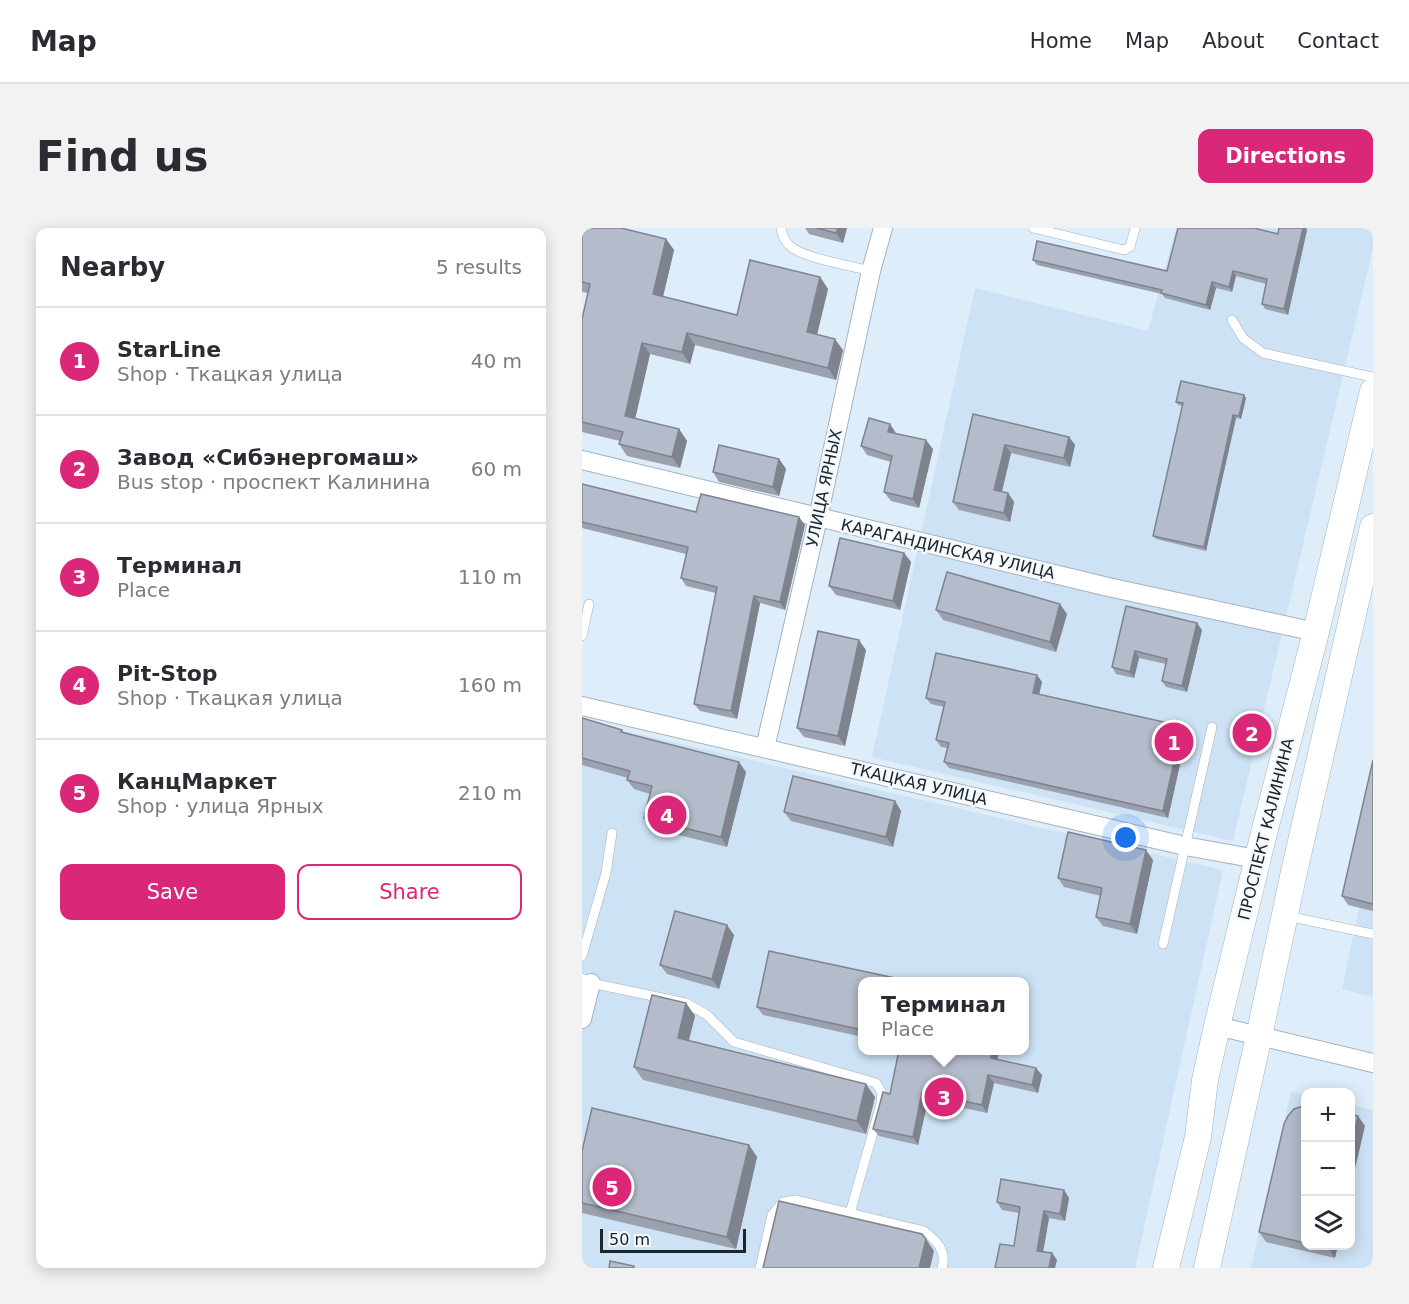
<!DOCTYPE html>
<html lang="en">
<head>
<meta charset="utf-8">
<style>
	:root { --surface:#fff; --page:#f2f2f3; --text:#2b2b33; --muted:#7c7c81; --line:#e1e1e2; --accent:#db2777 }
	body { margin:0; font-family:"DejaVu Sans",sans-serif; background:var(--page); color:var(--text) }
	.controls { position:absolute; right:18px; bottom:18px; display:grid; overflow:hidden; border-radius:12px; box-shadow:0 3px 15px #0003 }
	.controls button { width:54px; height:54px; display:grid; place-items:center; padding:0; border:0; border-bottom:2px solid var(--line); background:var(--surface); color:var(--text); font:30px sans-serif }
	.scale { position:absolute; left:18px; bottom:15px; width:146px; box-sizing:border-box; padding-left:6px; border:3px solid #20252a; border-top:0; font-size:16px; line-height:21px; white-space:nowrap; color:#20252a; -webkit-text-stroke:4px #f3f9fe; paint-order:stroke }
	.you { position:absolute; left:544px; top:610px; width:21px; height:21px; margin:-15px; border:4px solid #fff; border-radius:50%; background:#1a73e8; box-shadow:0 0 0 9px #1a73e833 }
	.badge { display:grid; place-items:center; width:39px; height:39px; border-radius:50%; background:var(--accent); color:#fff; font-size:20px; font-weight:700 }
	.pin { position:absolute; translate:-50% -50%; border:3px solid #fff; box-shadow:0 2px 6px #0006 }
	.popup { position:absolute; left:276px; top:749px; width:171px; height:78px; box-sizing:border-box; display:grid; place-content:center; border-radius:12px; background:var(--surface); filter:drop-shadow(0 2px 4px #0005); font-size:20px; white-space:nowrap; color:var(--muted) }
	.popup b { font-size:22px; color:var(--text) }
	.popup::after { content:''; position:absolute; left:50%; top:100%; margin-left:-12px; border:12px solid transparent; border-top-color:var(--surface) }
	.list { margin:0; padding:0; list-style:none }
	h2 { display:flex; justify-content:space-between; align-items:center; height:78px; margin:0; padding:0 24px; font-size:26px }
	h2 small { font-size:20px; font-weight:400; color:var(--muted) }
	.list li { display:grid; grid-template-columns:39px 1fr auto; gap:18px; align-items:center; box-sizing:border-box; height:108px; padding:0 24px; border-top:2px solid var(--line) }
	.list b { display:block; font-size:22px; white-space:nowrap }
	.list p { margin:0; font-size:20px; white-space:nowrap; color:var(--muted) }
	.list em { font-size:20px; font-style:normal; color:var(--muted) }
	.actions { display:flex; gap:12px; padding:18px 24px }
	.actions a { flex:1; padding:14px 0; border:2px solid var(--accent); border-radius:12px; text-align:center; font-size:21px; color:var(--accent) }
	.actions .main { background:var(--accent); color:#fff }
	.icon { flex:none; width:33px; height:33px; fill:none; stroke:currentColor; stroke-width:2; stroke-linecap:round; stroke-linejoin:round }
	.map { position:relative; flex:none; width:791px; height:1040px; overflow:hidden; border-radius:12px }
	header { display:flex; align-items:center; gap:36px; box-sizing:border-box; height:84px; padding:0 30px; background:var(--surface); border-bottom:2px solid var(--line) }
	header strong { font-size:28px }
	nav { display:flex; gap:33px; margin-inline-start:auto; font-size:21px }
	.intro { display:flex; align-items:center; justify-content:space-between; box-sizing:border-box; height:144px; padding:0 36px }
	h1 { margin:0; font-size:42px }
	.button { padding:15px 27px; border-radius:12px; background:var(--accent); color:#fff; font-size:21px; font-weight:700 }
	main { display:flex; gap:36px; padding:0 36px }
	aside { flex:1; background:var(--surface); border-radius:12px; box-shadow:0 3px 15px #0003 }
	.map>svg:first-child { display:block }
	.built { fill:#cde2f5; fill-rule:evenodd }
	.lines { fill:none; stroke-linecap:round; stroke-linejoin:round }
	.service-casing { stroke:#a4b2be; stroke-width:10 }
	.minor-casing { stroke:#a4b2be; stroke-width:20 }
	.secondary-casing { stroke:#a4b2be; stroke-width:27 }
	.service { stroke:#fff; stroke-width:9 }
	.minor { stroke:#fff; stroke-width:18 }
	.secondary { stroke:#fff; stroke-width:26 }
	.wall { fill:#9ba1af }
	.shaded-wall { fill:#7e838e }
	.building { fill:#b4bbcb; stroke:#7e838e; stroke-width:1.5 }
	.labels { text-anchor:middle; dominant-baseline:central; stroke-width:5; stroke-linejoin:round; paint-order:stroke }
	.street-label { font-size:16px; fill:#20252a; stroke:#f3f9fe }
</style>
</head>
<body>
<header>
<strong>Map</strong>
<nav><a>Home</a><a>Map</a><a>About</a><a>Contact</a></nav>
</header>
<div class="intro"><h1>Find us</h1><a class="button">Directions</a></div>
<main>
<aside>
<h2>Nearby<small>5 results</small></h2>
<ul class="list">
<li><span class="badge">1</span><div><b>StarLine</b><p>Shop · Ткацкая улица</p></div><em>40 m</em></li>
<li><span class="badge">2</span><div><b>Завод «Сибэнергомаш»</b><p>Bus stop · проспект Калинина</p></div><em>60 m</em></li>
<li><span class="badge">3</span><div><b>Терминал</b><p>Place</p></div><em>110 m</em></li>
<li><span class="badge">4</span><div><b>Pit-Stop</b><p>Shop · Ткацкая улица</p></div><em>160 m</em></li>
<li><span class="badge">5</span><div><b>КанцМаркет</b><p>Shop · улица Ярных</p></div><em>210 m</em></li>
</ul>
<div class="actions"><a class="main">Save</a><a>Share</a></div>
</aside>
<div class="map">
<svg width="791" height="1040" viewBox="0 0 791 1040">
	<rect width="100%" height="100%" fill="#deedfa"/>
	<g class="built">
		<polygon points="594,0 791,0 791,20 651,613 290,529 393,60 566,103"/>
		<path d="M 0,493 L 641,642 L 553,1040 L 0,1040 ZM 281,754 L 443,754 L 443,822 L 281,822 Z"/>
		<polygon points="791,568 791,769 760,761 777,680 766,677"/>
		<polygon points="709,863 723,867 724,1018 768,1018 769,877 791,882 791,1040 669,1040"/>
	</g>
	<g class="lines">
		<g class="service-casing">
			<g id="service">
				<path d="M 199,0 C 200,7 202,12 207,17 C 219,30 271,38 289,43"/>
				<polyline points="451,0 542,22 548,19 553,0"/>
				<polyline points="650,92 661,110 681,125 791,149"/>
				<polyline points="0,408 7,376"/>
				<polyline points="705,688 791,706"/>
				<polyline points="581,716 630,499"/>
				<polyline points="0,728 24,645 30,605"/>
				<polyline points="0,750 9,755 104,775 125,787 152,814 294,855 300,865 299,876 268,985"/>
				<path d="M 178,1040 L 190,987 L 201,974 L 214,972 L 342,1003 C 355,1013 365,1023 360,1040"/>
			</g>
		</g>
		<g class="minor-casing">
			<g id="minor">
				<polyline points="0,232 526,359 734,404"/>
				<polyline points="0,478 603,618 675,631"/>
				<polyline points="183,520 236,290 289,43 301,0"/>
				<polyline points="0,791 9,755"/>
				<polyline points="635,798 791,835"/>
			</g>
		</g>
		<g class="secondary-casing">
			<g id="secondary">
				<polyline points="584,1040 616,909 623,852 635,798 680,613 734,404 791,163"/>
				<polyline points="625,1040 677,808 712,644 791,299"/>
			</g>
		</g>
		<use href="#service" class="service"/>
		<use href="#minor" class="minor"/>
		<use href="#secondary" class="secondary"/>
	</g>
	<g class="wall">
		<polygon points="0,0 84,11 92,22 81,69 155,87 238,49 246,61 235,106 261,122 254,152 113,117 108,136 68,126 53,191 97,201 105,213 98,240 45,228 37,216 38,213 0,204 0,91 6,65 0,64"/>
		<polygon points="223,0 265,0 261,15 227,6"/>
		<polygon points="697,0 724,0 725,2 706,87 683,81 680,76 684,56 654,48 650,64 634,60 628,82 583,70 580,66 455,37 451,32 585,43 696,6"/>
		<polygon points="664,170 659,191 654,190 624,323 574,311 571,308 601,178 596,177 594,174"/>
		<polygon points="391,186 487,209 493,217 488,239 429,225 420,264 426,265 432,274 428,294 377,282 371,274"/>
		<polygon points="314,205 351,221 337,280 309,273 302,264 309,234 285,227 279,218"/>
		<polygon points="197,231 204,241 197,268 137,254 131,244"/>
		<polygon points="0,256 114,284 223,297 203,382 178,375 155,491 118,483 112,476 134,365 104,358 99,350 104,326 0,300"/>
		<polygon points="322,325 329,334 318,382 254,367 247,358"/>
		<polygon points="544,378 620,402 605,464 584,459 580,453 584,436 557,430 552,450 534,446 530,439"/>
		<polygon points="354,382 485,386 474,424 361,392"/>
		<polygon points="284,422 263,518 222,509 215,500"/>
		<polygon points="455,447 460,454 457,466 600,498 605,505 586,590 367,540 362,534 365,520 359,519 354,512 362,479 349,476 344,470"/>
		<polygon points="0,490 40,502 42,505 164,544 145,619 69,600 62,590 68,566 52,561 45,552 46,550 0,537"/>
		<polygon points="791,532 791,683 766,677 760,668"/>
		<polygon points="313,573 319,583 311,619 209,593 202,584"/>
		<polygon points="571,632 555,706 521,698 514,689 519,668 482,659 476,650"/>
		<polygon points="152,707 137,761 85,746 78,737"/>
		<polygon points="281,753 281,809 181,787 175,779"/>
		<polygon points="104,775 113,788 107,813 293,869 284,906 61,852 52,839"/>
		<polygon points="317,822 417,822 416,831 460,847 456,865 412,855 405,885 346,872 336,917 297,908 291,901 308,866"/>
		<polygon points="723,878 723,1017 756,1017 753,1030 684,1014 677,1004"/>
		<polygon points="167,917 175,929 154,1021 0,985 0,923"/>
		<polygon points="482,962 487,970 483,993 467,990 461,1024 475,1032 432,1018 437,985 420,982 415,974"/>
	</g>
	<g class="shaded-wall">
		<polygon points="256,0 265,0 261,15 254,5"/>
		<polygon points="721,0 724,0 725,2 706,87 702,81"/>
		<polygon points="84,11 92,22 79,77 71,66"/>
		<polygon points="651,43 654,48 650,64 647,59"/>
		<polygon points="238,49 246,61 233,115 225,104"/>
		<polygon points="630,54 634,60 628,82 624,77"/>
		<polygon points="105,105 113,117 108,136 100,124"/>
		<polygon points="253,111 261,122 254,152 246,140"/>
		<polygon points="60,115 68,126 51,200 43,188"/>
		<polygon points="662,167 664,170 659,191 657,188"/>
		<polygon points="651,187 654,190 624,323 622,319"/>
		<polygon points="308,196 314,205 306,204"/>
		<polygon points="97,201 105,213 98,240 90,229"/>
		<polygon points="487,209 493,217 488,239 482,230"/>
		<polygon points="344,212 351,221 337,280 331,271"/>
		<polygon points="423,217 429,225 418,271 412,262"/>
		<polygon points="197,231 204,241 197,268 191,259"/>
		<polygon points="426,265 432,274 428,294 422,285"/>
		<polygon points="217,289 223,297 203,382 198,374"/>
		<polygon points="322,325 329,334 318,382 311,373"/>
		<polygon points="172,368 178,375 155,491 149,483"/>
		<polygon points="478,376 485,386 474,424 468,414"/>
		<polygon points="615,395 620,402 605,464 600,458"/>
		<polygon points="277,412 284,422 263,518 256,508"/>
		<polygon points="553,423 557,430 552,450 548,444"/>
		<polygon points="455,447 460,454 456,471 451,465"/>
		<polygon points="600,498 605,505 586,590 581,583"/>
		<polygon points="157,534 164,544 145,619 139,609"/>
		<polygon points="313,573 319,583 311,619 304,609"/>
		<polygon points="564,622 571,632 555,706 548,696"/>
		<polygon points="145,697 152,707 137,761 130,751"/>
		<polygon points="104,775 113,788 104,822 96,810"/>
		<polygon points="410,822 417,822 414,837 409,830"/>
		<polygon points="454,840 460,847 456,865 450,857"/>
		<polygon points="406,847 412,855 405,885 400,877"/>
		<polygon points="284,856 293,869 284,906 275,893"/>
		<polygon points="340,864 346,872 336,917 331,909"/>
		<polygon points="776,888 783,898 768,962 768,923"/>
		<polygon points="167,917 175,929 154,1021 145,1009"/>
		<polygon points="482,962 487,970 483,993 478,986"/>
		<polygon points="462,983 467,990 460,1030 455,1023"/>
		<polygon points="344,1011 352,1023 348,1040 337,1040"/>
		<polygon points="747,1017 756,1017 753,1030 746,1020"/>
		<polygon points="470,1025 475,1032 473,1040 467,1040"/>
	</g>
	<g class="building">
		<polygon points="0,0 39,0 84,11 71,66 155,87 168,32 238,49 225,104 253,111 246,140 105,105 100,124 60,115 43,188 97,201 90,229 37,216 41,204 0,194 0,91 8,56 0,54"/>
		<polygon points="234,0 256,0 254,5"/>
		<polygon points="596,0 672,0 696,6 697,0 721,0 702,81 680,76 685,51 651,43 647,59 630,54 624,77 579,65 580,62 451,32 455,13 585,43"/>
		<polygon points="599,153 662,167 657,188 651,187 622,319 571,308 601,175 594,174"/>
		<polygon points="391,186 487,209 482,230 423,217 412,262 426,265 422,285 371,274"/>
		<polygon points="287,190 308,196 306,204 344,212 331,271 302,264 310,228 279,218"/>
		<polygon points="137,217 197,231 191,259 131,244"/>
		<polygon points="0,256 114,284 119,266 217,289 198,374 172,368 149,483 112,476 135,359 99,350 106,319 0,294"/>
		<polygon points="258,310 322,325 311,373 247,358"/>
		<polygon points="365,344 478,376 468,414 354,382"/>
		<polygon points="544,378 615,395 600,458 580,453 585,431 553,423 548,444 530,439"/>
		<polygon points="236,403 277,412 256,508 215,500"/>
		<polygon points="354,425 455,447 451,465 600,498 581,583 362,534 367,515 354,512 363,474 344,470"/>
		<polygon points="0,490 40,502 39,504 157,534 139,609 62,590 70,558 45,552 48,543 0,530"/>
		<polygon points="791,532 791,676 760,668"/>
		<polygon points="211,548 313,573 304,609 202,584"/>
		<polygon points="486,604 564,622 548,696 514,689 520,660 476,650"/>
		<polygon points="93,683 145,697 130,751 78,737"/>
		<polygon points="187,723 327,753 281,753 281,802 175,779"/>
		<polygon points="70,767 104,775 96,810 284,856 275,893 52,839"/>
		<polygon points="317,822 410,822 409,830 454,840 450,857 406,847 400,877 340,864 331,909 291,901 301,864 308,866"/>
		<polygon points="721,878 723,878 723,1015 677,1004 702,896 706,888 712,881"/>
		<polygon points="10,880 167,917 145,1009 0,975 0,923"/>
		<polygon points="768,887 776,888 768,923"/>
		<polygon points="419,951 482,962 478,986 462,983 455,1023 470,1025 467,1040 413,1040 418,1016 432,1018 438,979 415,974"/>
		<polygon points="197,973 340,1006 344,1011 337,1040 181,1040"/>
		<polygon points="735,1017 747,1017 746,1020"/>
		<polygon points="28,1033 52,1038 52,1040 27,1040"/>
	</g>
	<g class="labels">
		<g class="street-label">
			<text transform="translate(242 260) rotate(-78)">УЛИЦА ЯРНЫХ</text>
			<text transform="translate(366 321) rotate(13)">КАРАГАНДИНСКАЯ УЛИЦА</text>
			<text transform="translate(337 556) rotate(13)">ТКАЦКАЯ УЛИЦА</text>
			<text transform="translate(684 601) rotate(-76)">ПРОСПЕКТ КАЛИНИНА</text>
		</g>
	</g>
</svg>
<div class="controls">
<button>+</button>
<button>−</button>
<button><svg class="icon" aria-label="layers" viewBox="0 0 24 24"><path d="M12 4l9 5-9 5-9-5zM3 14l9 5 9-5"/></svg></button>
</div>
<div class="scale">50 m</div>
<div class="you"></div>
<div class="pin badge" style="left:592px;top:514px">1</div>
<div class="pin badge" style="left:670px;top:505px">2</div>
<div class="pin badge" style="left:362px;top:869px">3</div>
<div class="popup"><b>Терминал</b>Place</div>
<div class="pin badge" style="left:85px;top:587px">4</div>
<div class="pin badge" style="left:30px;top:959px">5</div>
</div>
</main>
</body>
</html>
